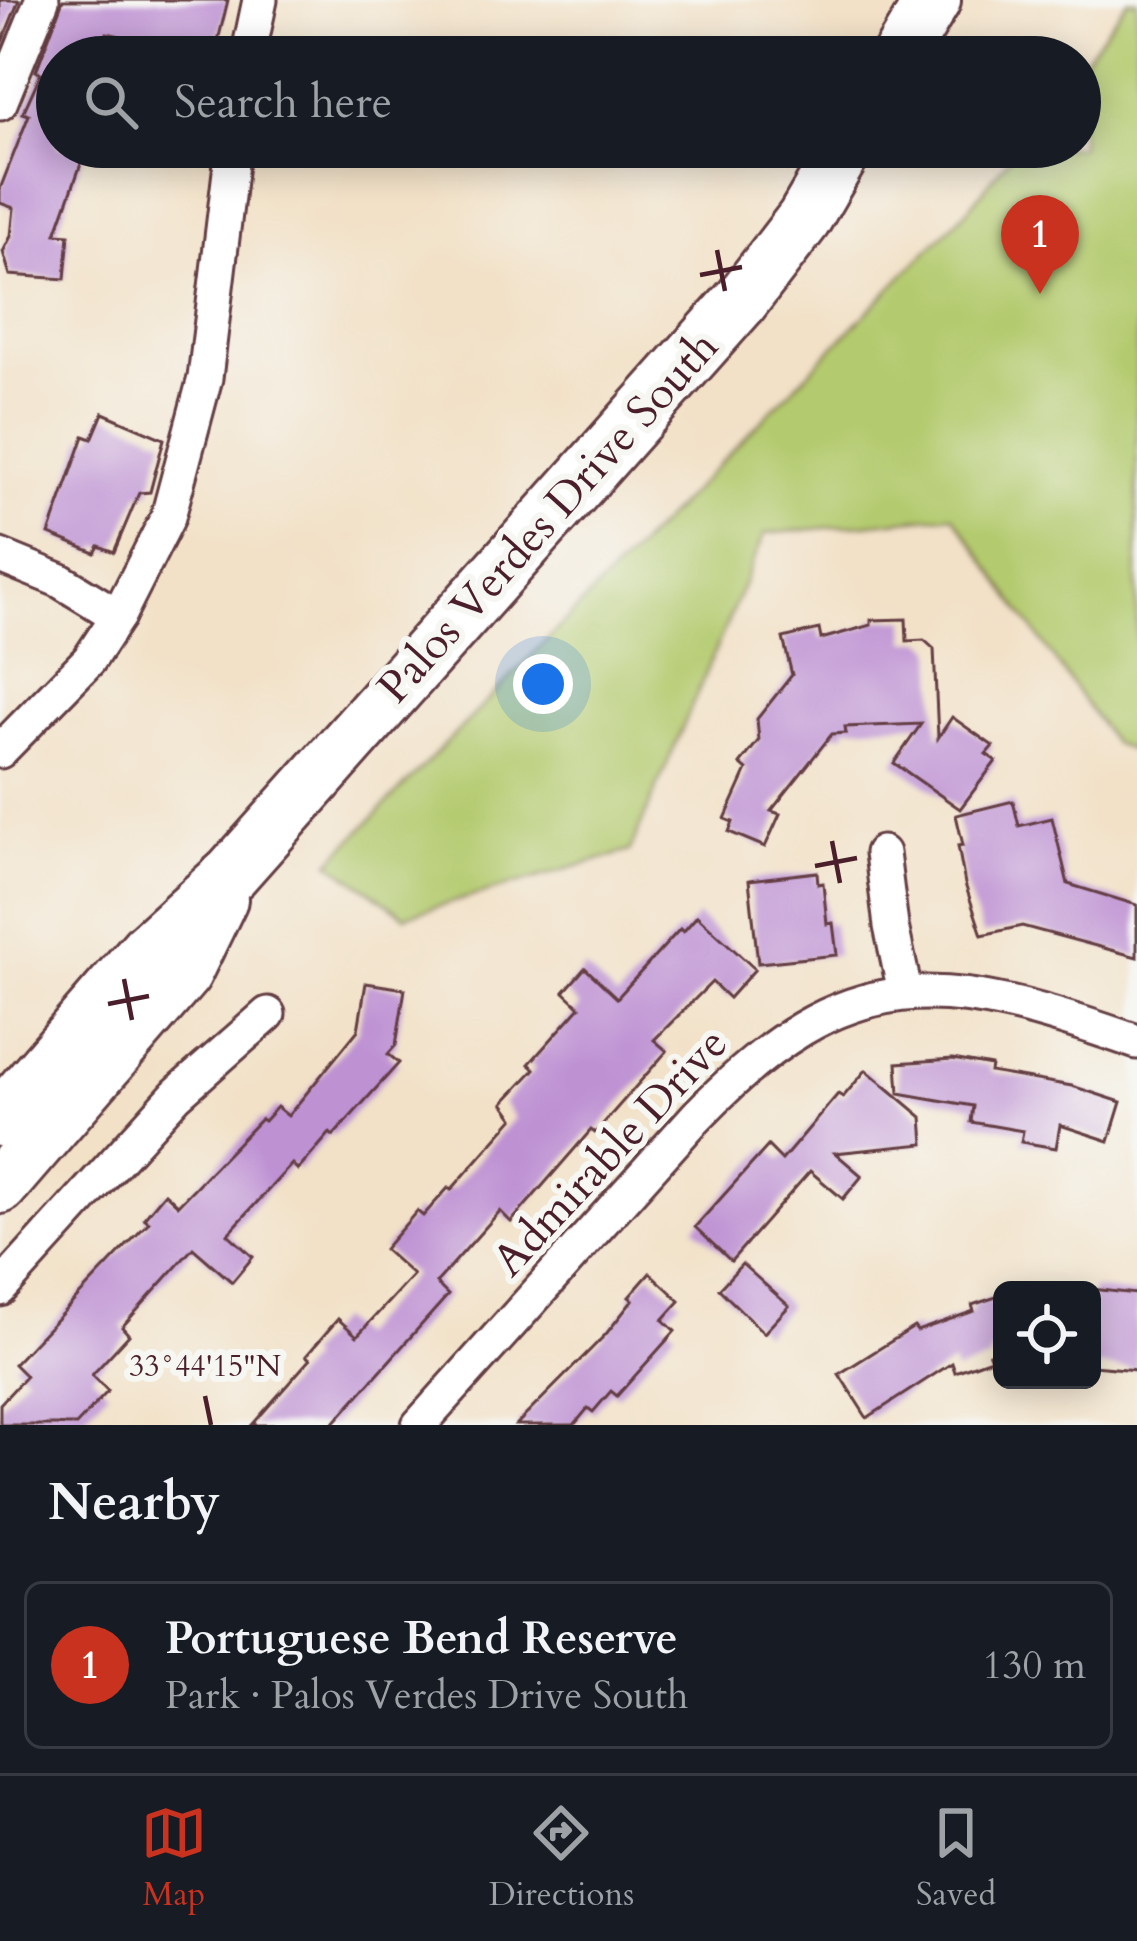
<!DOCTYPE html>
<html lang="en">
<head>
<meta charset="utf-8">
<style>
	:root { --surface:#171b24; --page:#242831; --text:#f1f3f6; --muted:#9ea1a6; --line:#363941; --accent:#c8321e }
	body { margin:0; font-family:Cardo,serif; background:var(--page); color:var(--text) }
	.controls { position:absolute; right:36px; bottom:36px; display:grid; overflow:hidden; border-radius:18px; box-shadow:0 6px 30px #0003 }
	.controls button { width:108px; height:108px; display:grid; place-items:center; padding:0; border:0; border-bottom:3px solid var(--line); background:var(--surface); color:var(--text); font:60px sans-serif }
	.you { position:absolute; left:543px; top:684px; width:42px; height:42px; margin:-30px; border:9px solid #fff; border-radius:50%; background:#1a73e8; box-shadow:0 0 0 18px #1a73e833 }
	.badge { display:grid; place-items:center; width:78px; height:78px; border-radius:50%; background:var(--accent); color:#fff; font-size:39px; font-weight:700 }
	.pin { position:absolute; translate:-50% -99px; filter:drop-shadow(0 3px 6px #0008) }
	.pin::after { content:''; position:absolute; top:63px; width:42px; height:36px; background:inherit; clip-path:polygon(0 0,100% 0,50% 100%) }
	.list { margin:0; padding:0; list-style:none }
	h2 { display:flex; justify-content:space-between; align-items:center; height:156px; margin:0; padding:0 48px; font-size:51px }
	h2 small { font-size:39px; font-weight:400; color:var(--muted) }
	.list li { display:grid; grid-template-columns:78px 1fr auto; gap:36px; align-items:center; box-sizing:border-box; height:168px; margin:0 24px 24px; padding:0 24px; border:3px solid var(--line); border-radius:18px }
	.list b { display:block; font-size:45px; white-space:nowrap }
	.list p { margin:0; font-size:39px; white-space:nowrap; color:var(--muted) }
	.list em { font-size:39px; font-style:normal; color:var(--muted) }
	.icon { flex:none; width:66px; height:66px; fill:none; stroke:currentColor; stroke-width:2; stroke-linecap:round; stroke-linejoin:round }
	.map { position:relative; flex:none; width:1137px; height:1425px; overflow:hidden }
	.search { position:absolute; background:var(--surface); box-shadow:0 6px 30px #0003; left:36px; right:36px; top:36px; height:132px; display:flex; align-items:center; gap:30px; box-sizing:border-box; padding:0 42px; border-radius:66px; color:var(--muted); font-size:45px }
	.sheet { height:348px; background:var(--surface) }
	nav { display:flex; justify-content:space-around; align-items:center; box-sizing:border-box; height:168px; border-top:3px solid var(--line); background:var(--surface); font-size:33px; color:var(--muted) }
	nav a { display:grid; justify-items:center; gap:6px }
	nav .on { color:var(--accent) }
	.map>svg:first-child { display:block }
	.green { fill:#b4ca6e; stroke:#7f744c; stroke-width:3 }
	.building { fill:#be91d3 }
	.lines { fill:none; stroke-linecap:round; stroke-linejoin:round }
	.street-casing { stroke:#633c42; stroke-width:39 }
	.primary-casing { stroke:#633c42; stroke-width:60 }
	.street { stroke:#fff; stroke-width:33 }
	.primary { stroke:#fff; stroke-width:54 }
	.ticks { fill:none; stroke:#4a1f2b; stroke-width:4.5 }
	.labels { text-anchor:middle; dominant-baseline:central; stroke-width:12; stroke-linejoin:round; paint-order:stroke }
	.street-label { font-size:45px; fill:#4a1f2b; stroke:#f6f6f2 }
	.ticks-label { font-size:30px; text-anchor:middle; fill:#4a1f2b; stroke:#f6f6f2; stroke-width:12; stroke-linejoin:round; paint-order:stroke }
</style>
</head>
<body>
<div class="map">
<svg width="1137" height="1425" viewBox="0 0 1137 1425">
	<rect width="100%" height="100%" fill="#f6f6f2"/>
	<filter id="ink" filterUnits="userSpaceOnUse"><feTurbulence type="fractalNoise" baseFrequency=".00833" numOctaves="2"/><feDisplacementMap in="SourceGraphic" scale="24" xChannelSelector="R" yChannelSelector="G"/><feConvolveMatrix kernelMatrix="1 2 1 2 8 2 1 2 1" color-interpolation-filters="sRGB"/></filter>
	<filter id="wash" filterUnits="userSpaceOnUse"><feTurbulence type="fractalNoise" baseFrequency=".004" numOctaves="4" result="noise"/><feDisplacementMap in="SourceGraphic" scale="48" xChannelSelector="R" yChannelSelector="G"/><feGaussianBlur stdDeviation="2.7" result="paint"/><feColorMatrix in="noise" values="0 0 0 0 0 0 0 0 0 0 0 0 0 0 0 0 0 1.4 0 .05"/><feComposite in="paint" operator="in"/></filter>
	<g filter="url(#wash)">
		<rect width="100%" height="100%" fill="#f2e1c7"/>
		<polygon class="green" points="1128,0 1137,0 1137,753 1113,743 953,515 765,534 630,851 405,916 330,862 971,206 1017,147 1080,147 1080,64"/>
		<g id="blocks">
			<g class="building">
				<polygon points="0,0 19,0 0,47"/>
				<polygon points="63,0 228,0 214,57 107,33 96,57 57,57 57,147 87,147 56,234 69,235 65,279 10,275 3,252 11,236 14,208 0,203 0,189 29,115 23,113 41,73 36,71"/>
				<polygon points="103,413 164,439 150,492 139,493 114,552 99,546 95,553 49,534 84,436 92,439"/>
				<polygon points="906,619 907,641 924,640 934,649 938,738 952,717 993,746 986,754 996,761 960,809 894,763 921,724 845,727 846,733 832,734 771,811 780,814 765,847 729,832 733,822 725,819 747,770 740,764 759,740 757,719 792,675 783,638 819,629 821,639 871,625 871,620"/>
				<polygon points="1013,801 1019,826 1052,818 1068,884 1137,905 1137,957 1022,926 982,935 965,884 958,846 963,845 956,815"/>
				<polygon points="817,872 818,884 823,883 827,924 833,923 837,955 758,963 749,880"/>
				<polygon points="697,916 755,969 729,998 712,982 654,1040 667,1051 595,1133 591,1130 511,1222 500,1211 436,1283 448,1295 332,1425 252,1425 310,1359 306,1356 338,1319 357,1336 413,1275 384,1249 417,1211 423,1216 448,1188 451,1190 514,1118 503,1103 535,1069 529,1064 580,1007 564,992 585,968 617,998 680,929 683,932"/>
				<polygon points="366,983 405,989 396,1045 388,1054 399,1063 333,1136 330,1133 298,1170 292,1164 228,1234 253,1257 232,1282 193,1248 122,1327 129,1335 92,1375 108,1391 76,1425 0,1425 0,1404 26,1376 14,1364 149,1222 144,1218 165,1193 178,1205 261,1119 264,1121 277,1107 288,1116 358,1030"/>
				<polygon points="953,1059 991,1066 990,1072 1072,1086 1121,1102 1109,1141 1060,1125 1056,1148 1021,1142 1023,1131 971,1122 973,1106 899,1093 897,1063"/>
				<polygon points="866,1070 922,1117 924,1144 835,1153 862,1176 843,1199 810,1171 731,1261 695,1227 768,1146 782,1160 838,1094 843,1097"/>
				<polygon points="742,1264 789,1306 764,1333 719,1289"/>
				<polygon points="650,1273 680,1301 663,1320 675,1331 617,1396 611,1391 593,1412 588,1408 574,1425 516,1425 606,1334 633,1300 629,1297"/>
				<polygon points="1092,1289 1137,1294 1137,1370 1092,1366"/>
				<polygon points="1002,1295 1002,1350 989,1354 991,1359 955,1372 952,1363 867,1418 839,1374 914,1327 917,1331 974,1311 972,1305"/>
			</g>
		</g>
	</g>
	<g filter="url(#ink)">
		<use href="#blocks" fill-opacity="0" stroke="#633c42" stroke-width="3"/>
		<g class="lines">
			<g class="street-casing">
				<g id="street">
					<polyline points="248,57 260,0"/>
					<polyline points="0,103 42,0"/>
					<polyline points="0,556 59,580 118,616"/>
					<polyline points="0,751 89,660 118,616 168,517 205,378 233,147"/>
					<polyline points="882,853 891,926 905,992"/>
					<polyline points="0,1289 177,1094 268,1014"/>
					<path d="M 419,1425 L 696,1117 C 849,958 943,974 1137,1042"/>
				</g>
			</g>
			<g class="primary-casing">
				<g id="primary">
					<polyline points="899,57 933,0"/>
					<polyline points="0,1119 148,949 232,873 741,301 804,219 846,147"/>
					<polyline points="0,1186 184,973 220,899"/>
				</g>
			</g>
			<use href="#street" class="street"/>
			<use href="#primary" class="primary"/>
		</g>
	</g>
	<path class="ticks" d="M 717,250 L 725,291M 700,275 L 742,267M 832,841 L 840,883M 815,866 L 857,858M 124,979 L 132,1020M 108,1004 L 149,996M 205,1396 L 211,1425"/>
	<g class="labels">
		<g class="street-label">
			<text transform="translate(548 517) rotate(-48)">Palos Verdes Drive South</text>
			<text transform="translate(610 1152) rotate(-47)">Admirable Drive</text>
		</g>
	</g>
	<g class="ticks-label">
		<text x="205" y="1376">33°44'15"N</text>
	</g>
</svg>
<div class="controls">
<button><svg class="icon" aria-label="locate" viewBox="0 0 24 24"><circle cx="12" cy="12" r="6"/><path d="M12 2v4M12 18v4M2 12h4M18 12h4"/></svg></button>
</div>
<div class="you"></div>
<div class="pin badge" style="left:1040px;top:294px">1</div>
<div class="search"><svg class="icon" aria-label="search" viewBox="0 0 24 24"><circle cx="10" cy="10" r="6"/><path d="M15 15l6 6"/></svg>Search here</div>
</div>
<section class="sheet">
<h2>Nearby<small></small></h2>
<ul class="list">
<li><span class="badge">1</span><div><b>Portuguese Bend Reserve</b><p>Park · Palos Verdes Drive South</p></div><em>130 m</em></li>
</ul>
</section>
<nav>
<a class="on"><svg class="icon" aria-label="map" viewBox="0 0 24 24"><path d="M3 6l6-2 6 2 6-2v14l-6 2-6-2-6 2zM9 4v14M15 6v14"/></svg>Map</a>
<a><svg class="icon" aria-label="directions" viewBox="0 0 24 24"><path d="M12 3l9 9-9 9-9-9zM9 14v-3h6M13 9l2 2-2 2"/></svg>Directions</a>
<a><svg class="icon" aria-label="saved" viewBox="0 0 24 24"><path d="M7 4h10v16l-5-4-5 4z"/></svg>Saved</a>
</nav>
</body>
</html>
